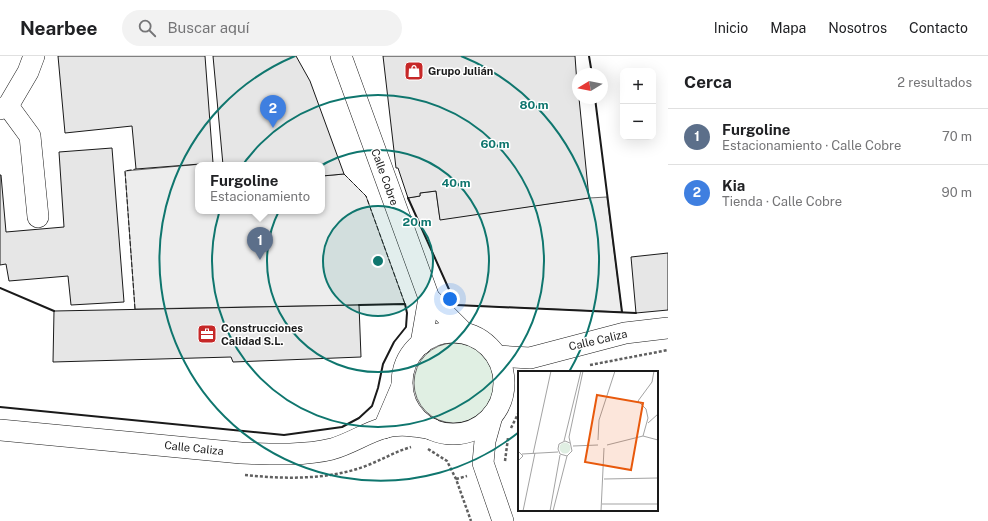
<!DOCTYPE html>
<html lang="es">
<head>
<meta charset="utf-8">
<style>
	:root { --surface:#fff; --page:#f2f2f2; --text:#202124; --muted:#757577; --line:#e0e0e0; --accent:#0f766e }
	body { margin:0; font-family:"Public Sans",sans-serif; background:var(--page); color:var(--text) }
	.controls { position:absolute; right:12px; top:12px; display:grid; overflow:hidden; border-radius:8px; box-shadow:0 4px 16px #0002 }
	.controls button { width:36px; height:36px; display:grid; place-items:center; padding:0; border:0; border-bottom:1px solid var(--line); background:var(--surface); color:var(--text); font:20px sans-serif }
	.compass { position:absolute; left:572px; top:12px; width:36px; height:36px; border-radius:50%; background:var(--surface); box-shadow:0 4px 16px #0002; rotate:260deg }
	.you { position:absolute; left:450px; top:243px; width:14px; height:14px; margin:-10px; border:3px solid #fff; border-radius:50%; background:#1a73e8; box-shadow:0 0 0 6px #1a73e833 }
	.badge { display:grid; place-items:center; width:26px; height:26px; border-radius:50%; background:var(--accent); color:#fff; font-size:13px; font-weight:700 }
	.pin { position:absolute; translate:-50% -33px; filter:drop-shadow(0 1px 2px #0008) }
	.pin::after { content:''; position:absolute; top:21px; width:14px; height:12px; background:inherit; clip-path:polygon(0 0,100% 0,50% 100%) }
	.popup { position:absolute; left:195px; top:106px; width:130px; height:52px; box-sizing:border-box; display:grid; place-content:center; border-radius:8px; background:var(--surface); filter:drop-shadow(0 1px 3px #0005); font-size:13px; white-space:nowrap; color:var(--muted) }
	.popup b { font-size:15px; color:var(--text) }
	.popup::after { content:''; position:absolute; left:50%; top:100%; margin-left:-8px; border:8px solid transparent; border-top-color:var(--surface) }
	.list { margin:0; padding:0; list-style:none }
	h2 { display:flex; justify-content:space-between; align-items:center; height:52px; margin:0; padding:0 16px; font-size:17px }
	h2 small { font-size:13px; font-weight:400; color:var(--muted) }
	.list li { display:grid; grid-template-columns:26px 1fr auto; gap:12px; align-items:center; box-sizing:border-box; height:56px; padding:0 16px; border-top:1px solid var(--line) }
	.list b { display:block; font-size:15px; white-space:nowrap }
	.list p { margin:0; font-size:13px; white-space:nowrap; color:var(--muted) }
	.list em { font-size:13px; font-style:normal; color:var(--muted) }
	.icon { flex:none; width:22px; height:22px; fill:none; stroke:currentColor; stroke-width:2; stroke-linecap:round; stroke-linejoin:round }
	.map { position:relative; flex:none; width:668px; height:465px; overflow:hidden }
	header { display:flex; align-items:center; gap:24px; box-sizing:border-box; height:56px; padding:0 20px; background:var(--surface); border-bottom:1px solid var(--line) }
	header strong { font-size:19px }
	nav { display:flex; gap:22px; margin-inline-start:auto; font-size:14px }
	.search { width:280px; height:36px; background:var(--page); display:flex; align-items:center; gap:10px; box-sizing:border-box; padding:0 14px; border-radius:22px; color:var(--muted); font-size:15px }
	main { display:flex }
	aside { flex:1; background:var(--surface) }
	.map>svg:first-child { display:block }
	.green { fill:#e0efe3; stroke:#6a6a6a }
	.parking { fill:#ededed; stroke:#6a6a6a }
	.building { fill:#e6e6e6; stroke:#1a1a1a }
	.lines { fill:none; stroke-linecap:round; stroke-linejoin:round }
	.minor-casing { stroke:#1a1a1a; stroke-width:22 }
	.path { stroke:#5f5f5f; stroke-width:2.5; stroke-dasharray:3 2; stroke-linecap:butt }
	.minor { stroke:#fff; stroke-width:21 }
	.fence { stroke:#1a1a1a; stroke-width:1; stroke-dasharray:5 2; stroke-linecap:butt }
	.wall { stroke:#1a1a1a; stroke-width:2 }
	.ring { fill:none; stroke:#0f766e; stroke-width:2 }
	.labels { text-anchor:middle; dominant-baseline:central; stroke-width:3; stroke-linejoin:round; paint-order:stroke }
	.poi-label { font-size:11px; font-weight:bold; fill:#1a1a1a; stroke:#fff; text-anchor:start }
	.street-label { font-size:11px; fill:#1a1a1a; stroke:#fff }
	.inset-road { fill:none; stroke:#a3a3a3; stroke-width:1 }
	.view { fill:#e8590c; fill-opacity:0.15; stroke:#e8590c; stroke-width:2 }
	.inset-edge { fill:none; stroke:#1a1a1a; stroke-width:2 }
	.centre { fill:#0f766e; stroke:#fff; stroke-width:2 }
	.ring-label { font-size:12px; text-anchor:middle; font-weight:bold; fill:#0f766e; stroke:#fff; stroke-width:3; stroke-linejoin:round; paint-order:stroke }
</style>
</head>
<body>
<header>
<strong>Nearbee</strong>
<div class="search"><svg class="icon" aria-label="search" viewBox="0 0 24 24"><circle cx="10" cy="10" r="6"/><path d="M15 15l6 6"/></svg>Buscar aquí</div>
<nav><a>Inicio</a><a>Mapa</a><a>Nosotros</a><a>Contacto</a></nav>
</header>
<main>
<div class="map">
<svg width="668" height="465" viewBox="0 0 668 465">
	<rect width="100%" height="100%" fill="#fff"/>
	<circle class="green" cx="454" cy="327" r="40"/>
	<g class="parking">
		<polygon points="213,107 213,109 198,109 198,155 322,155 322,120 344,118 366,140 405,248 135,253 125,115"/>
		<polygon points="436,135 440,163 589,142 607,141 622,256 456,249 408,142 420,140 420,137"/>
	</g>
	<g class="building">
		<polygon points="58,0 205,0 213,107 136,113 132,70 65,77"/>
		<polygon points="213,0 296,0 310,25 344,118 322,120 322,109 223,109"/>
		<polygon points="383,0 575,0 578,42 579,42 589,142 440,164 436,135 420,137 420,140 408,142 398,112 396,112"/>
		<polygon points="112,92 124,246 71,249 68,220 9,225 6,208 0,209 0,119 1,119 6,176 64,171 59,96"/>
		<polygon points="668,197 668,254 636,257 631,201"/>
		<polygon points="359,249 361,301 233,306 231,301 53,306 54,255"/>
	</g>
	<g class="lines">
		<g class="minor-casing">
			<g id="minor">
				<polyline points="341,0 429,242 463,276"/>
				<polyline points="8,50 30,80 38,161"/>
				<polyline points="0,53 8,50 28,16 34,0"/>
				<circle cx="453" cy="327" r="51"/>
				<polyline points="421,288 429,242"/>
				<polyline points="497,300 530,302 625,277 668,272"/>
				<polyline points="492,360 485,385 483,407 503,465"/>
				<polyline points="384,372 402,330"/>
				<path d="M 0,374 L 241,397 C 269,398 304,400 332,393 C 350,388 366,377 383,372 C 399,367 416,370 432,373"/>
			</g>
		</g>
		<g class="path">
			<polyline points="590,309 668,294"/>
			<polyline points="511,372 519,356"/>
			<polyline points="428,393 447,405 456,423 471,465"/>
			<polyline points="505,405 508,382"/>
			<path d="M 245,419 C 284,423 326,424 363,411 C 380,405 394,396 411,391"/>
			<polyline points="456,423 467,420"/>
		</g>
		<use href="#minor" class="minor"/>
		<g class="fence">
			<polyline points="344,118 366,140 405,248"/>
			<polyline points="135,253 125,115 136,113"/>
		</g>
		<g class="wall">
			<polyline points="589,0 592,18"/>
			<polyline points="595,42 622,256"/>
			<polyline points="408,142 456,249 636,257"/>
			<polyline points="0,232 54,255"/>
			<polyline points="0,351 284,379 342,371 359,362 372,350 378,332 383,308 394,286 406,271 407,257 405,248 359,249"/>
		</g>
	</g>
	<circle cx="378" cy="205" r="55" fill="#0f766e" fill-opacity=".12"/>
	<g class="ring">
		<circle cx="378" cy="205" r="55"/>
		<circle cx="378" cy="205" r="111"/>
		<circle cx="378" cy="205" r="166"/>
		<path d="M519 376A221 221 0 1 1 295 0M461 0A221 221 0 0 1 569 316"/>
	</g>
	<defs>
		<g id="shop-square" transform="scale(1)"><rect x="-9" y="-9" width="18" height="18" rx="4" fill="#c62828" stroke="#fff"/><path d="M-5-2.5h2.3a2.7 3.5 0 0 1 5.4 0H5L5.5 6h-11ZM-1.5-2.5h3a1.5 2.3 0 0 0-3 0Z" fill="#fff"/></g>
		<g id="office-square" transform="scale(1)"><rect x="-9" y="-9" width="18" height="18" rx="4" fill="#c62828" stroke="#fff"/><path d="M-6-3h4V-5.5h4V-3h4V5H-6ZM-1-4.5V-3h2v-1.5ZM-6 0V1H6V0Z" fill="#fff"/></g>
	</defs>
	<g fill-rule="evenodd">
		<use href="#shop-square" x="414" y="15"/>
		<use href="#office-square" x="207" y="278"/>
	</g>
	<g class="labels">
		<g class="poi-label">
			<text x="428" y="15">Grupo Julián</text>
			<text x="221" y="272">Construcciones<tspan x="221" dy="13">Calidad S.L.</tspan></text>
		</g>
		<g class="street-label">
			<text transform="translate(385 121) rotate(70)">Calle Cobre</text>
			<text transform="translate(598 284) rotate(-13)">Calle Caliza</text>
			<text transform="translate(194 392) rotate(6)">Calle Caliza</text>
		</g>
	</g>
	<g transform="translate(518 315)">
		<rect width="140" height="140" fill="#fff"/>
		<path d="M41.5 77a5.5 5.5 0 1 1 11 0a5.5 5.5 0 1 1-11 0Z" fill="#e0efe3"/>
		<path class="inset-road" d="M 130,52 L 140,43M 125,65 L 130,47 L 128,38 L 120,30 L 134,11 L 136,0M 80,69 L 81,49 L 97,0M 46,70 L 63,0M 52,72 L 47,70 L 41,73 L 40,78 L 42,83 L 49,85 L 54,80 L 51,66 L 65,0M 89,74 L 125,65 L 140,69M 55,75 L 80,74M 0,80 L 5,85 L 0,90M 4,83 L 40,81M 15,83 L 33,0M 86,108 L 140,107M 84,133 L 140,133M 5,140 L 17,82M 32,140 L 42,84M 35,140 L 49,85M 83,140 L 86,77"/>
		<path class="view" d="M 79,24 L 125,32 L 113,99 L 67,91 Z"/>
		<rect width="140" height="140" class="inset-edge"/>
	</g>
	<circle cx="378" cy="205" r="6" class="centre"/>
	<g class="ring-label">
		<text x="534" y="53">80 m</text>
		<text x="495" y="92">60 m</text>
		<text x="456" y="131">40 m</text>
		<text x="417" y="170">20 m</text>
	</g>
</svg>
<div class="controls">
<button>+</button>
<button>−</button>
</div>
<svg class="compass" viewBox="-18 -18 36 36"><path d="M0-13l5 13h-10z" fill="#e53935"/><path d="M0 13l5-13h-10z" fill="#757577"/></svg>
<div class="you"></div>
<div class="pin badge" style="left:260px;top:204px;background:#5c6f8a">1</div>
<div class="popup"><b>Furgoline</b>Estacionamiento</div>
<div class="pin badge" style="left:273px;top:72px;background:#3f7fe0">2</div>
</div>
<aside>
<h2>Cerca<small>2 resultados</small></h2>
<ul class="list">
<li><span class="badge" style="background:#5c6f8a">1</span><div><b>Furgoline</b><p>Estacionamiento · Calle Cobre</p></div><em>70 m</em></li>
<li><span class="badge" style="background:#3f7fe0">2</span><div><b>Kia</b><p>Tienda · Calle Cobre</p></div><em>90 m</em></li>
</ul>
</aside>
</main>
</body>
</html>
